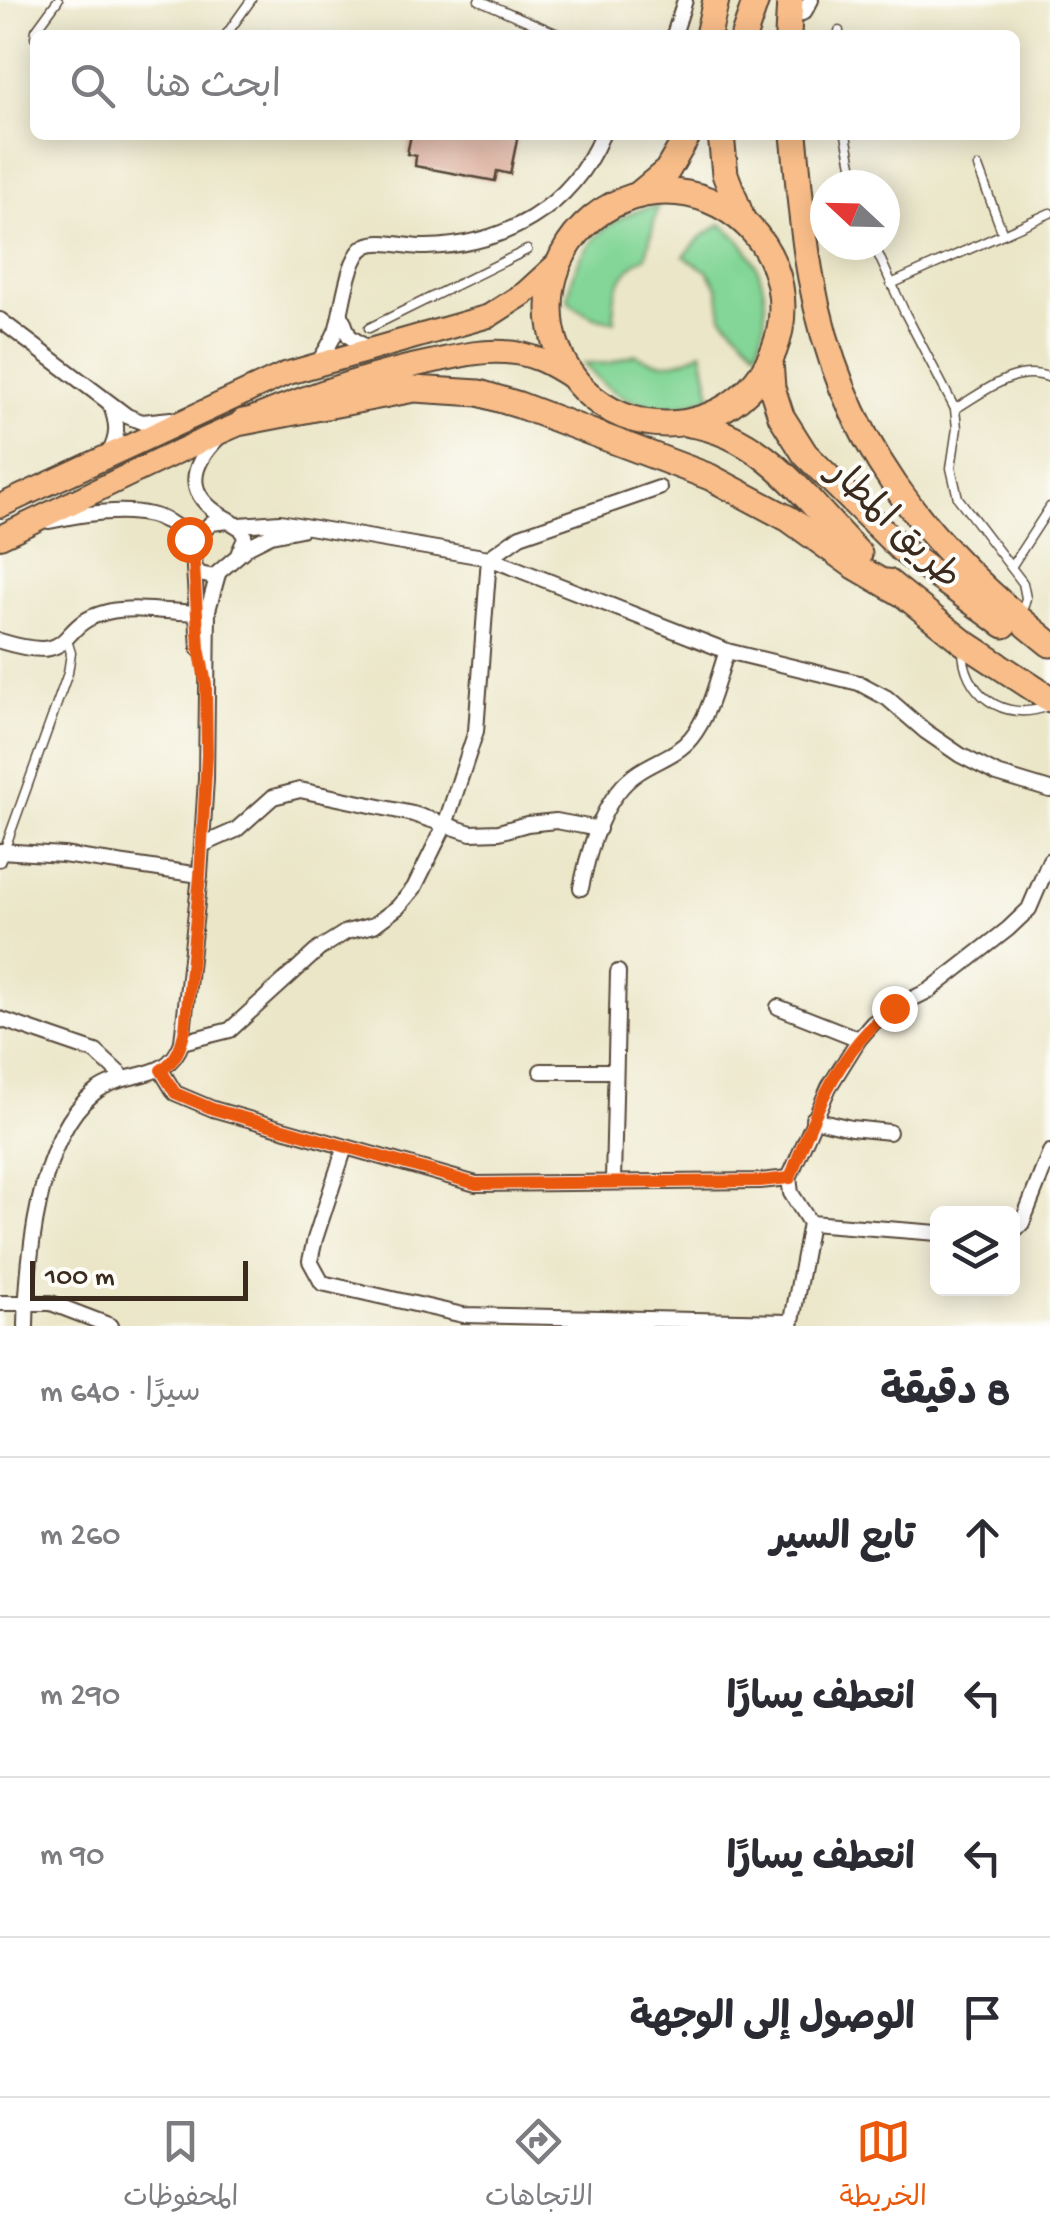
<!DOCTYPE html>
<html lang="ar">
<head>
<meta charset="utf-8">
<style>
	:root { --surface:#fff; --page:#f2f2f3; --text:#2b2b33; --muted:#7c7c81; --line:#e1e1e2; --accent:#ea580c }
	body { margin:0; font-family:"Gochi Hand","Playpen Sans Arabic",sans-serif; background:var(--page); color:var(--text); direction:rtl }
	.controls { position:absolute; right:30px; bottom:30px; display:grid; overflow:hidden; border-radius:15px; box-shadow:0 5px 25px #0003 }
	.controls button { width:90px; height:90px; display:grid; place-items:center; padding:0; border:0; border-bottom:2px solid var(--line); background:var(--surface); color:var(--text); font:50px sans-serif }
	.compass { position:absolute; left:810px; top:170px; width:90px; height:90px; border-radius:50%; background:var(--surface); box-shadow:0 5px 25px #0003; rotate:292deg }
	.scale { position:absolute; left:30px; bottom:25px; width:218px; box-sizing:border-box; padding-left:10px; border:5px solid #3b2a1e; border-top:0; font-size:28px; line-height:35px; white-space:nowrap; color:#3b2a1e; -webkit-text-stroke:8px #fdfcf7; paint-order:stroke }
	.stop { position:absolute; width:30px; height:30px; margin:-22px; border:8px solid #ea580c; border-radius:50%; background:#fff }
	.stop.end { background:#ea580c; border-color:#fff; box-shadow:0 2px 10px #0008 }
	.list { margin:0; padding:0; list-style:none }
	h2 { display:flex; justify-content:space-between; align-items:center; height:130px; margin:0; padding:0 40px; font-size:42px }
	h2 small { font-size:32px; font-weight:400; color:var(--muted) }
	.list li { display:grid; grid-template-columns:65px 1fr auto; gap:30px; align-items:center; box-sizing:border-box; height:160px; padding:0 40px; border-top:2px solid var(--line) }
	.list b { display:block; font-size:38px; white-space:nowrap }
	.list em { font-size:32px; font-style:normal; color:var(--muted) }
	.icon { flex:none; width:55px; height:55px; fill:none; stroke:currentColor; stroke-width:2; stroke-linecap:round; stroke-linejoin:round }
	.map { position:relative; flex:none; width:1050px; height:1326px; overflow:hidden; direction:ltr }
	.search { position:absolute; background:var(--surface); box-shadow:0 5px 25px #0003; left:30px; right:30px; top:30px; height:110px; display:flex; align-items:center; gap:25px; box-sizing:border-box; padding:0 35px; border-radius:15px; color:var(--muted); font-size:38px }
	.sheet { height:770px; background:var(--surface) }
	nav { display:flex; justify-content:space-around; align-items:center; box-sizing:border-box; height:140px; border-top:2px solid var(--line); background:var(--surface); font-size:28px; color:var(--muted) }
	nav a { display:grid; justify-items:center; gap:5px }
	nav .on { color:var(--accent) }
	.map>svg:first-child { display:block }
	.green { fill:#83d697; stroke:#5f805a; stroke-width:2.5 }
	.building { fill:#daa996 }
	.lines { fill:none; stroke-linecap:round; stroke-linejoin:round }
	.lane-casing { stroke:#554638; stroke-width:11 }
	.street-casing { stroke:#554638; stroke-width:18 }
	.primary-casing { stroke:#554638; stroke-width:26 }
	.highway-casing { stroke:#554638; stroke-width:29 }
	.lane { stroke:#fff; stroke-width:8 }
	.street { stroke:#fff; stroke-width:14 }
	.primary { stroke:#f8bd89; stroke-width:22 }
	.highway { stroke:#f8bd89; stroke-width:25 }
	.route { stroke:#ea580c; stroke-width:12 }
	.labels { text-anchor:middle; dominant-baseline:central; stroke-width:8; stroke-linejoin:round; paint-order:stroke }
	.street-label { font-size:38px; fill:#3b2a1e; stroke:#fdfcf7 }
</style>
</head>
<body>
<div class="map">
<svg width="1050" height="1326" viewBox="0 0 1050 1326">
	<rect width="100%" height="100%" fill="#fdfcf7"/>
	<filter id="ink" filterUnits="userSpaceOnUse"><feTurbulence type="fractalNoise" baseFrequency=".01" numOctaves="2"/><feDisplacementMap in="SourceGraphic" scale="20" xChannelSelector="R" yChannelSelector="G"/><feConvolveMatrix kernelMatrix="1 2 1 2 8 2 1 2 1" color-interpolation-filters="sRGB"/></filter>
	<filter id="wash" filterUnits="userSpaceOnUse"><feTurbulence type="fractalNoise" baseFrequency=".0048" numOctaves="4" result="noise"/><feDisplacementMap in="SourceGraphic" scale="40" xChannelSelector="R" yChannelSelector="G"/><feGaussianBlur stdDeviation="2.25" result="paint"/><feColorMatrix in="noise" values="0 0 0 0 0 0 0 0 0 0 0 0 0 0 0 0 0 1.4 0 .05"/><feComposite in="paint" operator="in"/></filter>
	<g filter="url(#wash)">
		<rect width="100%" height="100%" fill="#ebe6c8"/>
		<g class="green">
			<path d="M 658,206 L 646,256 C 621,270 610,293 615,321 C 596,320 582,313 568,300 C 574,249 607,214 658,206 Z"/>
			<path d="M 721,224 C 763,254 775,302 757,350 L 722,316 L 718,288 L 708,272 L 684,256 L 700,238 Z"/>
			<path d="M 702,351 L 711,396 C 663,417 617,405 584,364 L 610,363 L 635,354 C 658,367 680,366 702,351 Z"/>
		</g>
		<g id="blocks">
			<polygon class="building" points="411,135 518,135 510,174 497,171 495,181 415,166 416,156 407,154"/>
		</g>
	</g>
	<g filter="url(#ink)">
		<use href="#blocks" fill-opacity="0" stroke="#554638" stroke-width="2.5"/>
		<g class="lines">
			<g class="lane-casing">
				<g id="lane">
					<polyline points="479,0 560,35"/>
					<polyline points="839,31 839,35"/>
					<polyline points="226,35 251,0"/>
					<polyline points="35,37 36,30 58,0"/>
					<polyline points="846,135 856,185"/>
					<polyline points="978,167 1003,234"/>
					<polyline points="874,245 905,313 955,409 957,428 951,468 958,498 1023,583 1026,598 1021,616"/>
					<polyline points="891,284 1050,213"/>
					<polyline points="369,328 527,250"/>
					<path d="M 955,409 C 983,393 1016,363 1050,378"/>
					<polyline points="1011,567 1050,507"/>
					<path d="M 963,647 C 962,693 1004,724 1048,706"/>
					<polyline points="0,862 68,673 71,653 67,640"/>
				</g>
			</g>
			<g class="street-casing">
				<g id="street">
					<polyline points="788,20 804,12 811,0"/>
					<polyline points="674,35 685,0"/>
					<polyline points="341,315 349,336 368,349"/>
					<polyline points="0,320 127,416 142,422 171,419"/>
					<path d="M 317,364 C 324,354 331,343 336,331 C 343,311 347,256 366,246 C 381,238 409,248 426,247 C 505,245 571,208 602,135"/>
					<path d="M 217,439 C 185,472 188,498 229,520"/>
					<path d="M 108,455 C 119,437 118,423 110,404"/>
					<path d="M 49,521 C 94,512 168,497 193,547"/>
					<polyline points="239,525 280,522 489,558 727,651 859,683 887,698 925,731 960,755 997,774 1050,790"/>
					<polyline points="239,552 245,539 242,529 229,521 211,523 196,539 194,567 200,574 213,577 249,546 271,535 301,529"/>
					<polyline points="194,567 199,649"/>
					<path d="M 0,641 C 82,666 52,625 107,612 C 134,606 168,612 196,613"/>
					<polyline points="202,845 236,830 273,797 300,790 413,814 471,833 499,832 527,824 556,821 599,829"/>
					<polyline points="0,851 63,855 200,875"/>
					<path d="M 581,888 C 589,849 603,795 639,772 C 657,760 677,755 691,738 C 710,715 717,679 727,651"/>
					<polyline points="778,1007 859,1039"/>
					<polyline points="0,1019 96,1052 123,1077"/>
					<polyline points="182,1042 230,1030 319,949 346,932 374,925 398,907 414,888 445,825 476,731 489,558 520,536 659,488"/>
					<polyline points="161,1070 175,1093 213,1109 476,1184 760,1181 789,1178"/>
					<polyline points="541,1071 615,1071"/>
					<polyline points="813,1119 851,1128 889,1132"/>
					<polyline points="345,1147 315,1239 310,1261 322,1283 463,1315 791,1322"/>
					<polyline points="613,1180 618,972"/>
					<polyline points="810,1223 938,1233"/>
					<polyline points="1012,1233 1022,1223 1050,1152"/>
					<polyline points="0,1303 51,1303 111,1326"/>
					<path d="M 26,1326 C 27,1261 38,1136 94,1093 C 126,1068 168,1084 182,1042 L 200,875 L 206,779 L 208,610 L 218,574"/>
					<polyline points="791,1326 810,1223 791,1193 789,1178 829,1087 859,1039 873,1023 894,1008 930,990 1008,929 1029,909 1050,860"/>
				</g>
			</g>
			<g class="primary-casing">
				<g id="primary">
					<polyline points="0,506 285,374 489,316 525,293 560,261"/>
					<path d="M 0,537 C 139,472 278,393 430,362 C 455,357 479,350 505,352 C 532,353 551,364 574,379"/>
				</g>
			</g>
			<g class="highway-casing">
				<g id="highway">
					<polyline points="708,35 716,0"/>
					<polyline points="744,35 756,0"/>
					<polyline points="788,35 790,0"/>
					<polyline points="721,135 725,174 742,219"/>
					<path d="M 794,135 C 799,183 802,231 811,278 C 840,440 925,545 1050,644"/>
					<circle cx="666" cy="308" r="116"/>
					<polyline points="638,195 667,171 688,135"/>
					<polyline points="770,361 772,388 781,416 805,454 902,550 1004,625"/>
					<polyline points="243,422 414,389 479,393 519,405 710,477 789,519 853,565 901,593"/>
					<path d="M 689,424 C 766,435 808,503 859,554"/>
					<polyline points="888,582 963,642 1050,699"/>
				</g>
			</g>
			<use href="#lane" class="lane"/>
			<use href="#street" class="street"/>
			<use href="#primary" class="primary"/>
			<use href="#highway" class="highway"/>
		</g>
	</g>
	<g class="lines" filter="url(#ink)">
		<path class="route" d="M 189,539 L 193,548 L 199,648 L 206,684 L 207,755 L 200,876 L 185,1029 C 181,1047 177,1060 161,1070 L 175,1093 L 213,1109 L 476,1184 L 760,1181 L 790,1178 C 814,1116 838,1048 894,1008"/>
	</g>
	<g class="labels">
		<g class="street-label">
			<text transform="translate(892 527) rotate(44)">طريق المطار</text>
		</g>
	</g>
</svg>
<div class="controls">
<button><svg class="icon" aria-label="layers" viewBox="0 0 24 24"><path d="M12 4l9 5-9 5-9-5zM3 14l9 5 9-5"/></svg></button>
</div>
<svg class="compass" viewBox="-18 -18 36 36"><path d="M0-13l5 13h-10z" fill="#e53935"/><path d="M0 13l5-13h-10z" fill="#7c7c81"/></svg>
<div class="scale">100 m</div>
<div class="stop" style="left:189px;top:539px"></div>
<div class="stop end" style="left:894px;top:1008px"></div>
<div class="search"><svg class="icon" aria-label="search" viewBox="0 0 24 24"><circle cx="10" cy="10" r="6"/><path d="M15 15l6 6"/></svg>ابحث هنا</div>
</div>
<section class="sheet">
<h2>8 دقيقة<small>سيرًا · 640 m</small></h2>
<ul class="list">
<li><svg class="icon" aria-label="ahead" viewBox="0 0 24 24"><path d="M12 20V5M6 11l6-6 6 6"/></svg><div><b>تابع السير</b></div><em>260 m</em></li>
<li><svg class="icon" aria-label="left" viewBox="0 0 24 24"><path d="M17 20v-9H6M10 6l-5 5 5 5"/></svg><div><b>انعطف يسارًا</b></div><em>290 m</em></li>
<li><svg class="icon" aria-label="left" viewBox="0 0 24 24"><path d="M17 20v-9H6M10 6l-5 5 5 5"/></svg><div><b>انعطف يسارًا</b></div><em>90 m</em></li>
<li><svg class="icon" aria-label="arrive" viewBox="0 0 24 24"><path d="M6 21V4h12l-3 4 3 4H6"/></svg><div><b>الوصول إلى الوجهة</b></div></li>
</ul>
</section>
<nav>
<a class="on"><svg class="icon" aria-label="map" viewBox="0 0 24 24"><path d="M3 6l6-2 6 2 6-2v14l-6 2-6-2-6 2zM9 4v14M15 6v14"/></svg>الخريطة</a>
<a><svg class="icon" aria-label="directions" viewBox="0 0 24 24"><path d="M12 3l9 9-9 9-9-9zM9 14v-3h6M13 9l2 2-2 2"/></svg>الاتجاهات</a>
<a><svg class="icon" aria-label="saved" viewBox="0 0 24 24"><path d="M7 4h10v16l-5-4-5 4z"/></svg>المحفوظات</a>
</nav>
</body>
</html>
